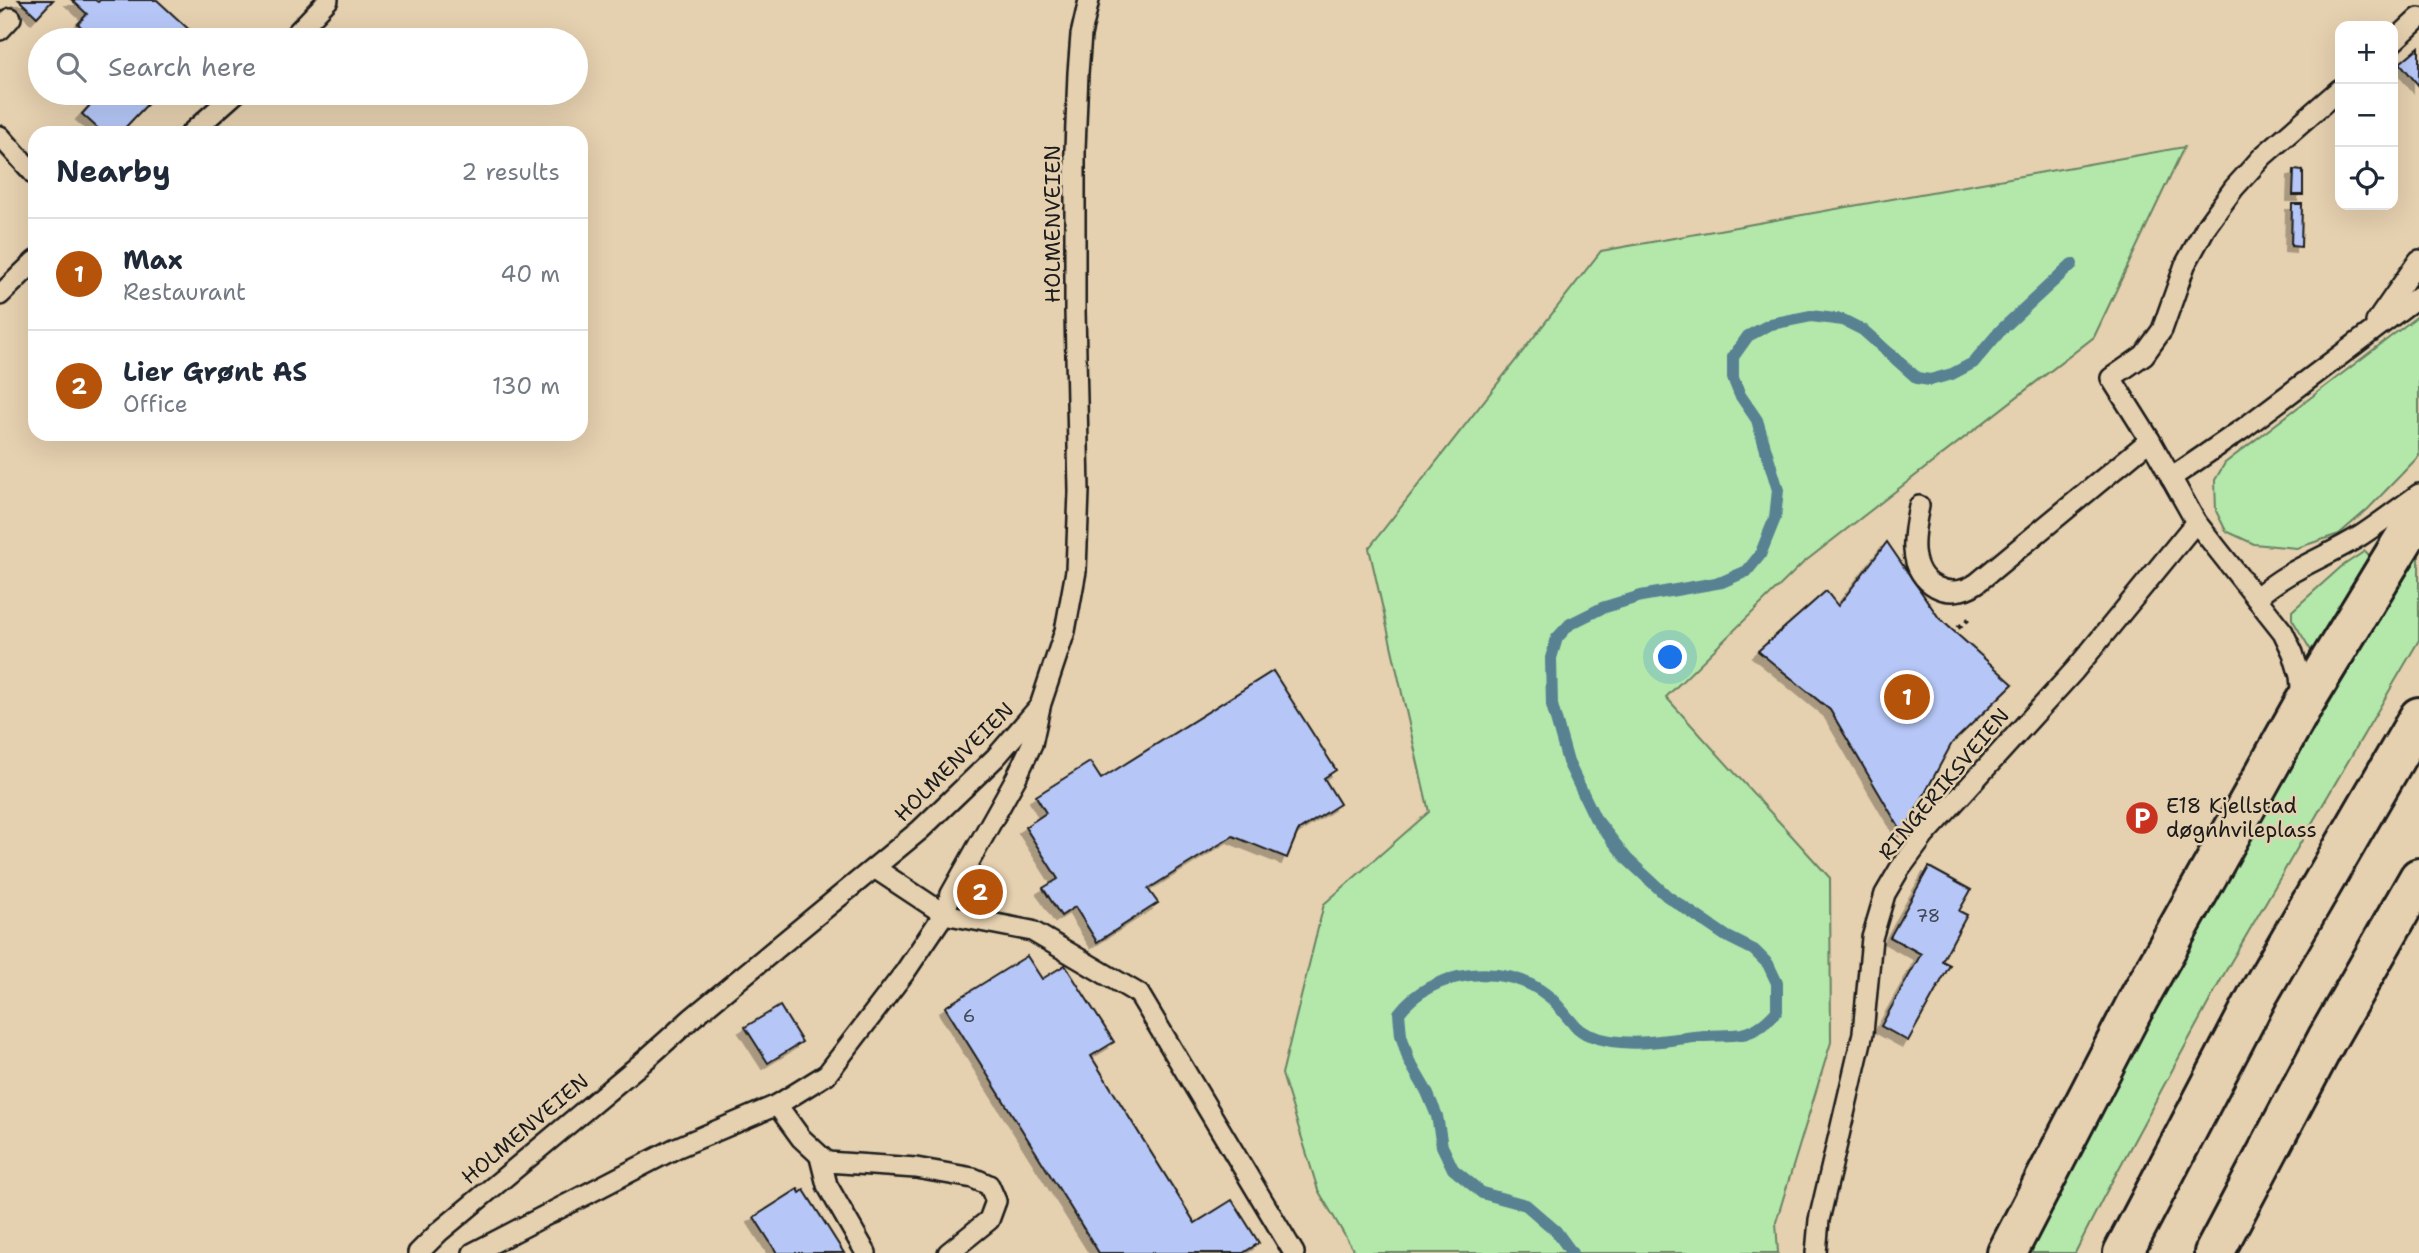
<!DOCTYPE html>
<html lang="en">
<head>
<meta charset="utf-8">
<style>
	:root { --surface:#fff; --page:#f2f2f3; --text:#1f2937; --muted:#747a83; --line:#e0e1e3; --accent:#b45309 }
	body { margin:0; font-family:"Shantell Sans",sans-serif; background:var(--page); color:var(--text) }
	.controls { position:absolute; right:21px; top:21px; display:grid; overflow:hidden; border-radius:14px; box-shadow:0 7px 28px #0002 }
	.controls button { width:63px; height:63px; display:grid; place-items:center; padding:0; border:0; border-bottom:2px solid var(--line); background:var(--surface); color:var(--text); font:35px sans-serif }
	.you { position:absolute; left:1671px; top:658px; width:24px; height:24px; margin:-18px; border:5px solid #fff; border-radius:50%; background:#1a73e8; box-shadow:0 0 0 10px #1a73e833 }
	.badge { display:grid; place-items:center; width:46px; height:46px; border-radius:50%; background:var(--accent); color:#fff; font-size:23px; font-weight:700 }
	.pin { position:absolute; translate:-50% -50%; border:4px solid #fff; box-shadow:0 2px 7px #0006 }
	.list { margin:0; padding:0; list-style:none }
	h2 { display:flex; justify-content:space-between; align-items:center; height:91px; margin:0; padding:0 28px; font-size:30px }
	h2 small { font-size:23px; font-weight:400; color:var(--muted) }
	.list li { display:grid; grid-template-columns:46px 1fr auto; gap:21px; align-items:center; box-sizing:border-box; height:112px; padding:0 28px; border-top:2px solid var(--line) }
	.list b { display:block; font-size:26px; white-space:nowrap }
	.list p { margin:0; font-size:23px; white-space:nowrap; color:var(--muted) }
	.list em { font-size:23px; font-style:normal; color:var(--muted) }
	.icon { flex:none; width:38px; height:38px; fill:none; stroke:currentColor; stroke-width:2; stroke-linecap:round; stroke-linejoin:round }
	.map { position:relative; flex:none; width:2419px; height:1253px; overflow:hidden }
	.search { position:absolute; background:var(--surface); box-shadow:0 7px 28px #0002; left:28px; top:28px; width:560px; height:77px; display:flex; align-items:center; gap:18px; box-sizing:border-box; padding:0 24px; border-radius:38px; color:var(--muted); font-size:26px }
	.panel { position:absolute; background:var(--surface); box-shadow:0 7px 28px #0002; left:28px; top:126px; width:560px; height:315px; border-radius:21px }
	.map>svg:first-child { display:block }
	.green { fill:#b3e8aa; stroke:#688263; stroke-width:2 }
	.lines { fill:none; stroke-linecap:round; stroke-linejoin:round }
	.stream { stroke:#588192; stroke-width:12 }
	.building { fill:#b6c7f7; stroke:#1c1c1c; stroke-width:2; filter:url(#shadow) }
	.lane-casing { stroke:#1c1c1c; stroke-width:24 }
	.highway-casing { stroke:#1c1c1c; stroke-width:44 }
	.path { stroke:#1c1c1c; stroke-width:4.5; stroke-dasharray:5 5; stroke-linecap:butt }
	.lane { stroke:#e5d0af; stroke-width:19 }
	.highway { stroke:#e5d0af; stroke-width:38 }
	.labels { text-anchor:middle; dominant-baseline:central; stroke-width:5; stroke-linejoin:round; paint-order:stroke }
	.number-label { font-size:18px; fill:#424753 }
	.street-label { font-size:21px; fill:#1c1c1c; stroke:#e5d0af }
	.poi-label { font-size:21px; fill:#1c1c1c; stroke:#e5d0af; text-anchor:start }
</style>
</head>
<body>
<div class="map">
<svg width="2419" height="1253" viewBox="0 0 2419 1253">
	<defs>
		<filter id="shadow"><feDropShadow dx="-6" dy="6" stdDeviation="0" flood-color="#0004"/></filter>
	</defs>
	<rect width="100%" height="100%" fill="#e5d0af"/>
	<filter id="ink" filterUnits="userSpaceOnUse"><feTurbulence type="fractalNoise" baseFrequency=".0143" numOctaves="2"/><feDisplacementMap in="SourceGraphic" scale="14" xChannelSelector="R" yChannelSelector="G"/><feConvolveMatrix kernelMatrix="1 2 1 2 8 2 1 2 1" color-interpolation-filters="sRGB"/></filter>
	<g filter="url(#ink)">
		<g class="green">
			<polygon points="2184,147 2094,337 1803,563 1666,697 1830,878 1831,1042 1776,1222 1778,1253 1355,1253 1318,1190 1282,1074 1324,904 1429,812 1369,548 1601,251"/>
			<polygon points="2419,315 2419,456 2368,509 2339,534 2297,548 2254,544 2226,531 2216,511 2215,480 2225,463"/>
			<polygon points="2365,551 2370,556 2370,563 2318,650 2312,652 2292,619 2292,611 2341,567"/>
			<path d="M 2419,555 L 2419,640 L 2229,965 L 2103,1198 L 2075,1253 L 2028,1253 C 2150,1016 2278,781 2419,555 Z"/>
		</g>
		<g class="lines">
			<path class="stream" d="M 1572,1253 L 1556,1231 L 1526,1205 L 1482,1193 L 1453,1169 L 1442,1146 L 1437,1116 L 1427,1092 L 1409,1061 L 1401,1035 L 1399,1013 C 1431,970 1504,961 1547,995 C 1562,1006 1570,1027 1589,1035 C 1627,1050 1666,1039 1705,1036 C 1717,1035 1730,1036 1742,1034 C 1757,1031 1767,1022 1777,1011 L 1777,983 L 1768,964 L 1754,950 L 1726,936 L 1667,896 L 1627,859 L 1595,818 L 1568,762 L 1552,705 L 1551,658 L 1557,638 L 1570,624 L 1602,608 L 1641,596 L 1722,582 L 1747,571 L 1760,555 L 1775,518 L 1778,490 L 1757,420 L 1740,395 L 1733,378 L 1733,357 L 1748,336 L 1771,324 L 1811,316 L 1843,320 L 1863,330 L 1917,378 L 1930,380 L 1952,374 L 1973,363 L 2001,330 L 2072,264"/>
		</g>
		<g class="building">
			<polygon points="19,0 53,0 37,17"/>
			<polygon points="72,0 95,0 98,2 100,0 157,0 196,36 192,40 95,40 78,24 87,14"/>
			<polygon points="2419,47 2419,86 2400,63"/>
			<polygon points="101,93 158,93 120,133 103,133 82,114"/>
			<polygon points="2294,170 2303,171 2303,195 2293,195"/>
			<polygon points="2292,204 2302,204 2301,247 2291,246"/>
			<polygon points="1887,542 1939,618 2013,684 1952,743 1903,834 1830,710 1758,651 1826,591 1838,606"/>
			<polygon points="1273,671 1336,770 1324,778 1340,804 1298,831 1287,858 1233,836 1148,889 1158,903 1097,942 1075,907 1061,916 1043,888 1058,879 1025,827 1046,813 1036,796 1090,762 1101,779"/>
			<polygon points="1929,867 1971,890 1959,911 1967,915 1942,961 1950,965 1908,1041 1881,1026 1921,954 1890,937"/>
			<polygon points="1027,956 1042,979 1065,965 1114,1042 1091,1056 1195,1223 1232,1200 1259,1243 1243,1253 1099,1253 945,1007"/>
			<polygon points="780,1006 802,1042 768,1063 745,1027"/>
			<polygon points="798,1189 800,1193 804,1190 844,1253 777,1253 754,1217"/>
		</g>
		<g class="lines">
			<g class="lane-casing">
				<g id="lane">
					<polyline points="0,30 11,18"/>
					<polyline points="290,40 328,0"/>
					<polyline points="2393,42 2419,18"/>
					<polyline points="191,133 236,93"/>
					<polyline points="0,136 35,175"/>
					<polyline points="0,295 35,261"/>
					<polyline points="2376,322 2419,260"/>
					<polyline points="2171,478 2244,428 2419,296"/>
					<path d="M 1919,506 C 1916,520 1913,536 1914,550 C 1916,585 1949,602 1977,583 L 2150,440"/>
					<path d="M 2256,598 C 2290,568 2323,559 2360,536 C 2380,523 2399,508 2419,494"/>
					<polyline points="2302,697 2300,676 2293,653 2283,632 2196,522 2150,440 2111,378 2144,355 2162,330 2185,265 2207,225 2234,188 2263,156 2340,89"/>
					<polyline points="876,869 944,914 1032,931 1139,994 1294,1253"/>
					<polyline points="777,1105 801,1138 827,1162 916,1168 973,1178 989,1185 996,1201 989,1220 948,1253"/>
					<polyline points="820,1157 827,1185 866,1253"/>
					<polyline points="418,1253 439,1232 644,1061 692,1018 920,830 996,757 1040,706 1065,631 1076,571 1079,491 1075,311 1075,149 1078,73 1081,35 1089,0"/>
					<polyline points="473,1253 676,1148 777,1105 827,1074 905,972 944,914 951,894 1016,778 1032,744 1040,707"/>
					<polyline points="1816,1253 1819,1220 1863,1033 1872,938 1885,894 1899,870 1924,836 2074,671 2196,522"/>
				</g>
			</g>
			<g class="highway-casing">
				<g id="highway">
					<polyline points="2007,1253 2139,998 2303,705 2419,514"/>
					<polyline points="2123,1253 2258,995 2419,717"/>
					<polyline points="2214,1253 2327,1039 2419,878"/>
				</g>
			</g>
			<polyline class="path" points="1958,628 1969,619"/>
			<use href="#lane" class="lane"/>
			<use href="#highway" class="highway"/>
		</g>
	</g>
	<defs>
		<g id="parking-disc" transform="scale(1.75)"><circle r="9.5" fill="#c8321e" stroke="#e5d0af"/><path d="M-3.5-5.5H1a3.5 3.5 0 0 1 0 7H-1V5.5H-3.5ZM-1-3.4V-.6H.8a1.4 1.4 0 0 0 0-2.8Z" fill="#fff"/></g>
	</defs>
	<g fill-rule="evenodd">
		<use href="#parking-disc" x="2142" y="818"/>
	</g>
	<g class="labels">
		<g class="number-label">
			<text x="1928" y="916">78</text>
			<text x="969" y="1016">6</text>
		</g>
		<g class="street-label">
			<text transform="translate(1053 224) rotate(-90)">HOLMENVEIEN</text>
			<text transform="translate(954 762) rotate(-45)">HOLMENVEIEN</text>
			<text transform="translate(1944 784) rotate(-50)">RINGERIKSVEIEN</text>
			<text transform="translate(525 1129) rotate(-40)">HOLMENVEIEN</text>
		</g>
		<g class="poi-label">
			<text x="2166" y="806">E18 Kjellstad<tspan x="2166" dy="24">døgnhvileplass</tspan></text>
		</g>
	</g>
</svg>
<div class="controls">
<button>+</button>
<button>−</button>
<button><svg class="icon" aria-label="locate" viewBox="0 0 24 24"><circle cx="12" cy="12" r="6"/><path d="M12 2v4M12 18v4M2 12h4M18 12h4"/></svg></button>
</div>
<div class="you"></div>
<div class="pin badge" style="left:1907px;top:697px">1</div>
<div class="pin badge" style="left:980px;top:892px">2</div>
<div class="search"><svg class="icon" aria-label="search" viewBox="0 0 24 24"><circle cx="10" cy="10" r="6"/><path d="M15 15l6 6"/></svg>Search here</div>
<section class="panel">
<h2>Nearby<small>2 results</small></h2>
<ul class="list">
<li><span class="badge">1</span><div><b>Max</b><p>Restaurant</p></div><em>40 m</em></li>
<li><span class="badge">2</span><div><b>Lier Grønt AS</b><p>Office</p></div><em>130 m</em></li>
</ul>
</section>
</div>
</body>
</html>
